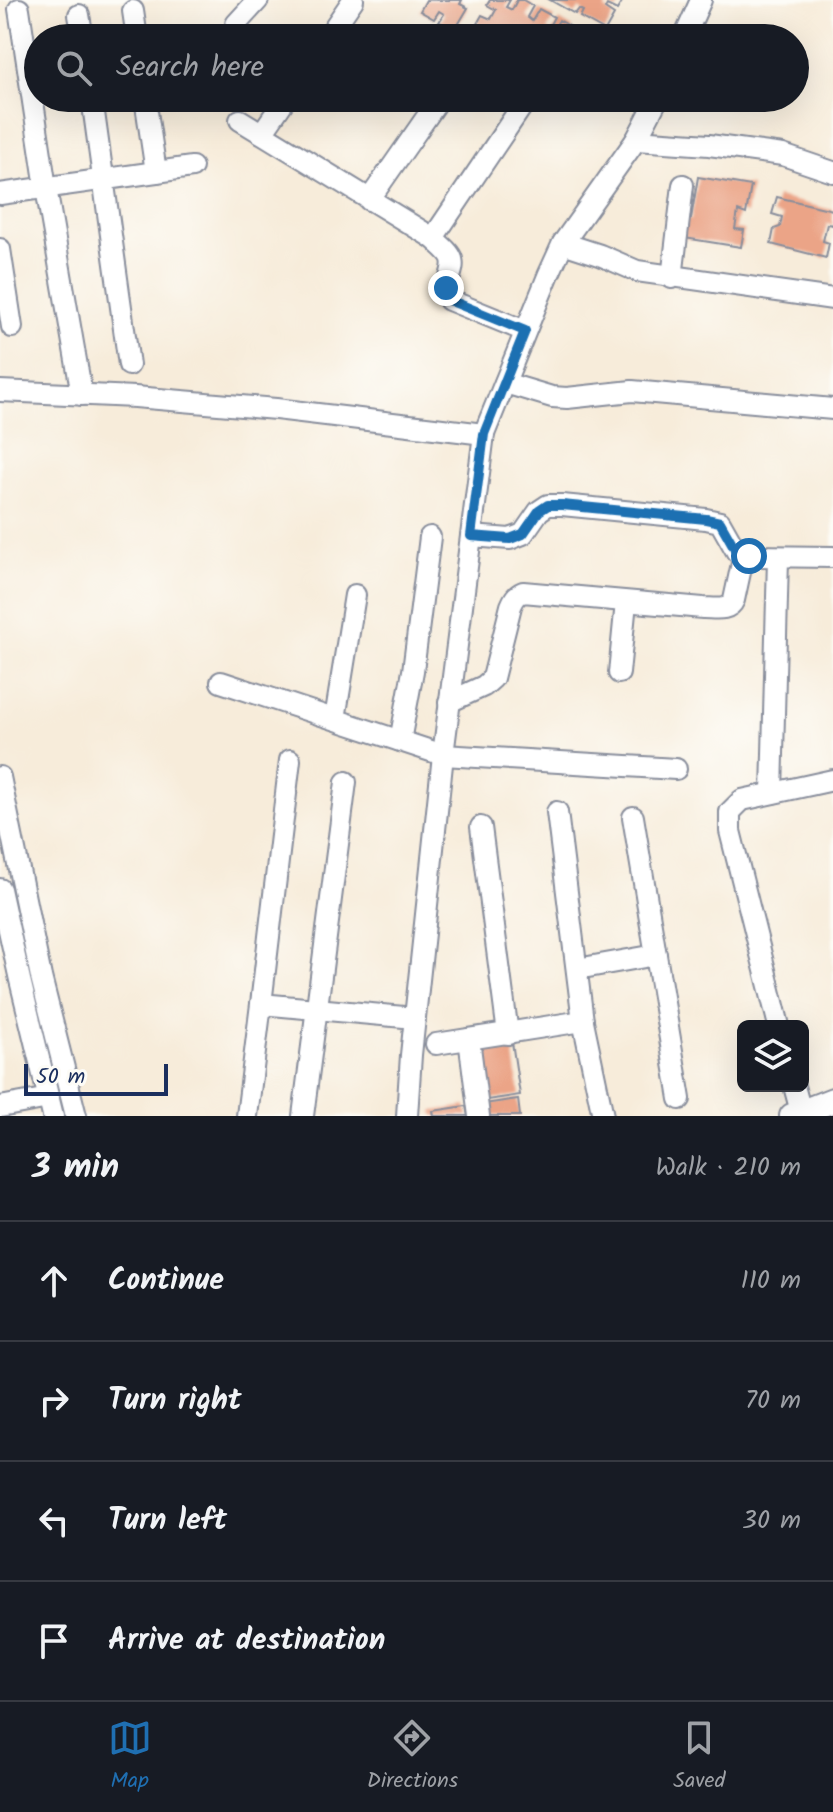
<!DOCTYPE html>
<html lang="en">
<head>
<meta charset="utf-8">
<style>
	:root { --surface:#171b24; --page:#242831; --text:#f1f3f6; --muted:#9ea1a6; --line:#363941; --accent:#1f6fb2 }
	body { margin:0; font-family:Kalam,sans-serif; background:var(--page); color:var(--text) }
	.controls { position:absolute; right:24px; bottom:24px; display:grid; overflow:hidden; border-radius:12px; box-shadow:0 8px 32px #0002 }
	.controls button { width:72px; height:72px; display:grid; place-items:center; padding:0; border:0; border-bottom:2px solid var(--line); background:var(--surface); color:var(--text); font:40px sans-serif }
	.scale { position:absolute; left:24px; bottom:20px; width:144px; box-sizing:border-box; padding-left:8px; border:4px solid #1b2f5e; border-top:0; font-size:22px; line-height:28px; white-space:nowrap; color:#1b2f5e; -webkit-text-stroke:6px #fdfcf7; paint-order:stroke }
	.stop { position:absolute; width:24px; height:24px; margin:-18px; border:6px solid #1f6fb2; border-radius:50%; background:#fff }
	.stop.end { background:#1f6fb2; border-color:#fff; box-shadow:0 2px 8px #0008 }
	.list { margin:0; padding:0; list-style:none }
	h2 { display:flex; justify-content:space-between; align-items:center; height:104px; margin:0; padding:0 32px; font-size:34px }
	h2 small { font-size:26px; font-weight:400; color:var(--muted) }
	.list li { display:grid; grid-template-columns:52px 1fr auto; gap:24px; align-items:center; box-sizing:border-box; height:120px; padding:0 32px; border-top:2px solid var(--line) }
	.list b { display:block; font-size:30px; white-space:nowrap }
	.list em { font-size:26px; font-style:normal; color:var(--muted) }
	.icon { flex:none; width:44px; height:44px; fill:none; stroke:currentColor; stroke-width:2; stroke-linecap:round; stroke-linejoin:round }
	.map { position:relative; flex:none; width:833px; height:1116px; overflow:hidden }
	.search { position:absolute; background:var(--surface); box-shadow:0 8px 32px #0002; left:24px; right:24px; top:24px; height:88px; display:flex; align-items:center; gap:20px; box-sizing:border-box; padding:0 28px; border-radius:44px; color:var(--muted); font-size:30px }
	.sheet { height:584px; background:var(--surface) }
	nav { display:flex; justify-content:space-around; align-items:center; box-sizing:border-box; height:112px; border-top:2px solid var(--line); background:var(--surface); font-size:22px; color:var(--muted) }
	nav a { display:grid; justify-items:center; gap:4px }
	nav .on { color:var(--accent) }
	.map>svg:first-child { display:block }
	.building { fill:#eba487 }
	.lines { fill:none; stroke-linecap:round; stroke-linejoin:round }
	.minor-casing { stroke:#898e9c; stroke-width:24 }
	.major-casing { stroke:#898e9c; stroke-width:28 }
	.minor { stroke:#fff; stroke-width:20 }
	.major { stroke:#fff; stroke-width:24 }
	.route { stroke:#1f6fb2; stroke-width:10 }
</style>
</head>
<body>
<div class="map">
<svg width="833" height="1116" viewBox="0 0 833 1116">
	<rect width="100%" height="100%" fill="#fdfcf7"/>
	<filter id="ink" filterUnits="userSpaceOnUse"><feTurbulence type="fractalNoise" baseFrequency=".0125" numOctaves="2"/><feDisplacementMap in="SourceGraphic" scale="16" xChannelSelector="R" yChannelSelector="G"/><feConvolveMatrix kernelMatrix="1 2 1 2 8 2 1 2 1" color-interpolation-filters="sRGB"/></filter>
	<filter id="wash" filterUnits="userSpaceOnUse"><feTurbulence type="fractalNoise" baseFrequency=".006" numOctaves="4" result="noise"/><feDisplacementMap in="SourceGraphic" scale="32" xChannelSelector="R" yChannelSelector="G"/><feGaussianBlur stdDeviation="1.8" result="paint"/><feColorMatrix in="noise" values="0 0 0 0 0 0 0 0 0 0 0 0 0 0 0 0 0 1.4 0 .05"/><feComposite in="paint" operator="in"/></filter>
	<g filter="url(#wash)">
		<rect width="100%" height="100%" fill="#f7ecda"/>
		<g id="blocks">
			<g class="building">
				<polygon points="426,0 462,0 460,4 468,8 455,30 439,22 444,14 439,11 434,19 420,11"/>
				<polygon points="490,0 510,0 506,7 512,10 517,0 523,0 533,6 527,17 532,21 539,9 554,17 547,30 552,32 559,20 573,28 567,38 495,38 492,36 491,38 469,38 482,15 491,19 496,10 487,5"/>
				<polygon points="550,0 623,0 617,10 607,5 605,9 614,15 605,31 580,17 583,11 579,9 575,14"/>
				<polygon points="698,177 751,186 746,214 738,211 735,229 744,230 741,247 678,237 681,217 691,219"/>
				<polygon points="777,197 833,210 833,225 827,224 823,241 829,243 826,258 771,244 774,229 780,227 782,217 772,214"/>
				<polygon points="512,1042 520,1095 487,1100 480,1047"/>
				<polygon points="518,1099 520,1116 486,1116 484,1104"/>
				<polygon points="466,1106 468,1116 434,1116 433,1111"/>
			</g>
		</g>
	</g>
	<g filter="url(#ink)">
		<use href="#blocks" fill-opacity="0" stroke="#898e9c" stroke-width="2"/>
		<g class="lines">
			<g class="minor-casing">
				<g id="minor">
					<polyline points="19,9 46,188 82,395"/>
					<polyline points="133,11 137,38"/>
					<polyline points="79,15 83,38"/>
					<polyline points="236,24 258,0"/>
					<polyline points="327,38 353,0"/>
					<polyline points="684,38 701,0"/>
					<polyline points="92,98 129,365"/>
					<polyline points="145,98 156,172"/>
					<path d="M 240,120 L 433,238 C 439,244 450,252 452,259 C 456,273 442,284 449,300 L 525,331"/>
					<polyline points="262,133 286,98"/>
					<polyline points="636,140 709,145 783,155 833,172"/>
					<polyline points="0,194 192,167"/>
					<polyline points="369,200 440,98"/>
					<polyline points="433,238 526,100"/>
					<polyline points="563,243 600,255 637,271 833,299"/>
					<polyline points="0,249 12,327"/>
					<polyline points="672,278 683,185"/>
					<polyline points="505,383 552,397 567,398 632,391 833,409"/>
					<polyline points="0,391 135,397 276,409 484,434"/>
					<polyline points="471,536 510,539 523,534 539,511 548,505 562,505 706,519 720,522 737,552 749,556 833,557"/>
					<polyline points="619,673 626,602"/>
					<polyline points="221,682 443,755 676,769"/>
					<path d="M 449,702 L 484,686 L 493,678 L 511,606 C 514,599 516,595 523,592 L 703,608 C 714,608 729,612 734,600 L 744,554"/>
					<polyline points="335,719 355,595"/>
					<polyline points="400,741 413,671 430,537"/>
					<polyline points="290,760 261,1004 415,1018"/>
					<polyline points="0,777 41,977 76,1116"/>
					<polyline points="772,793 778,558"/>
					<polyline points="557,812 583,1021 603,1116"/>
					<polyline points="633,817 680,1099"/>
					<polyline points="481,827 508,1034"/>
					<polyline points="0,889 20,980 53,1116"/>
					<polyline points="577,969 656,955"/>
					<polyline points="779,1026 730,831 730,812 742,800 833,780"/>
					<polyline points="469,1039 479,1116"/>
					<polyline points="436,1044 583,1021"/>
					<polyline points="794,1086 801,1112"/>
					<polyline points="0,1107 49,1098"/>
					<polyline points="247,1116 261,1004"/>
					<polyline points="303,1116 346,782"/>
					<polyline points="407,1116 411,1055 443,755 484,434 548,276 563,243 636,140 658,98"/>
				</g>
			</g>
			<g class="major-casing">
				<polyline id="major" points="792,1116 833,1100"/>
			</g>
			<use href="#minor" class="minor"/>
			<use href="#major" class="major"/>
		</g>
	</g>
	<g class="lines" filter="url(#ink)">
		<polyline class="route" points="446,288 446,294 449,300 525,331 484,434 471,536 510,539 523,534 539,511 548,505 562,505 706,519 720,522 737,552 749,556"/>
	</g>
</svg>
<div class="controls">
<button><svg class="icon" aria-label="layers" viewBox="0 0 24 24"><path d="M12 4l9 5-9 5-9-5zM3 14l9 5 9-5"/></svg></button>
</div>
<div class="scale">50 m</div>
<div class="stop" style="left:749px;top:556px"></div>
<div class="stop end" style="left:446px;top:288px"></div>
<div class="search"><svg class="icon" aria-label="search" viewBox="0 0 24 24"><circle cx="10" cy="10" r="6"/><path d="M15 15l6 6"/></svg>Search here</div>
</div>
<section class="sheet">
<h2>3 min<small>Walk · 210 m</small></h2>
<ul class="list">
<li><svg class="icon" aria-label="ahead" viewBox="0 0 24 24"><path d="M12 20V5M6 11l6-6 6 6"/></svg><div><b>Continue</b></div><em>110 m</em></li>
<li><svg class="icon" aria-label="right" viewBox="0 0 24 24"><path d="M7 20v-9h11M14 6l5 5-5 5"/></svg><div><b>Turn right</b></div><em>70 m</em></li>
<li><svg class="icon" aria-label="left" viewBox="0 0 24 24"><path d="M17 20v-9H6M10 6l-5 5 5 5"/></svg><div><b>Turn left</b></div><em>30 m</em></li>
<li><svg class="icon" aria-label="arrive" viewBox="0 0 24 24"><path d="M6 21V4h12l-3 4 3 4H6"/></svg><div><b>Arrive at destination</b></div></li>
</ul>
</section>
<nav>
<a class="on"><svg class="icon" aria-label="map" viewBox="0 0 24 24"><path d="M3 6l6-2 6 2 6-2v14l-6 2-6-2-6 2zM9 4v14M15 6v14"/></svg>Map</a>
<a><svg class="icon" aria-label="directions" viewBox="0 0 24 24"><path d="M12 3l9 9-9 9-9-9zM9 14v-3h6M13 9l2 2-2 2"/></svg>Directions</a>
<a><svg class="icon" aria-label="saved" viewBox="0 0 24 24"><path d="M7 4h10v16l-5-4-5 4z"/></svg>Saved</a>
</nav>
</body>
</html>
